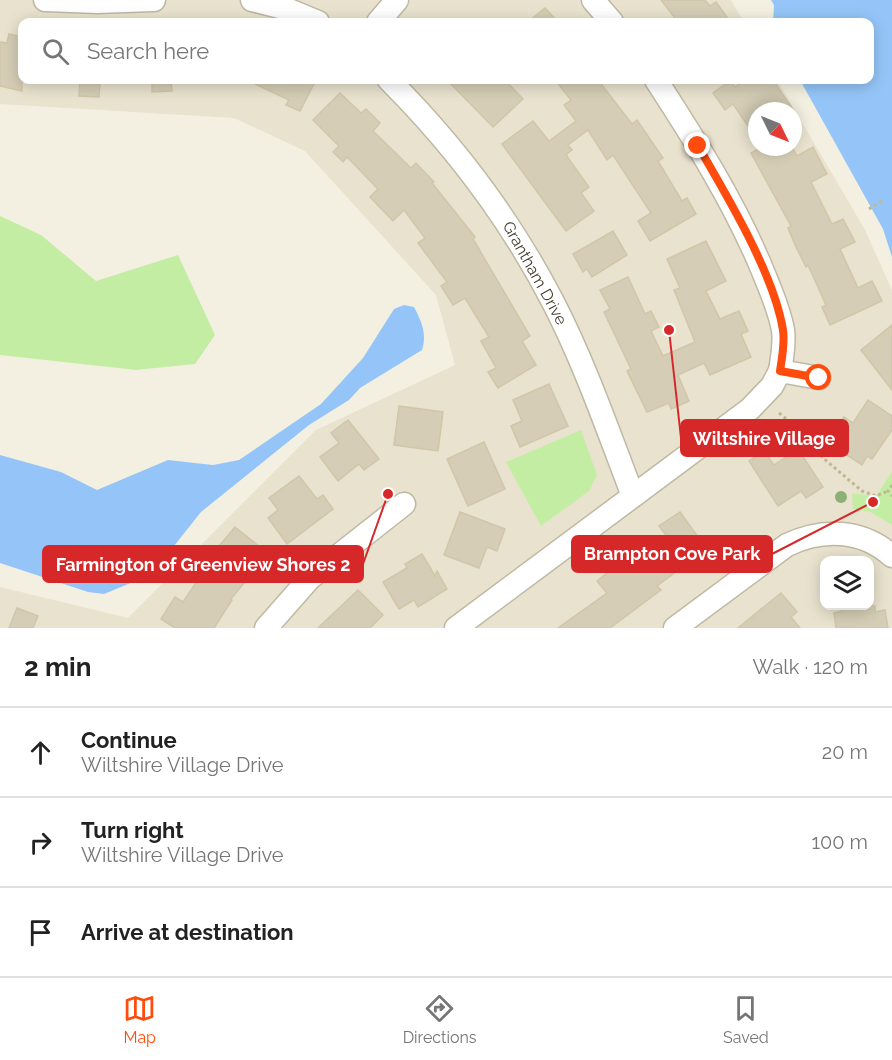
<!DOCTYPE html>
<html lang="en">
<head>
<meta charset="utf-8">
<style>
	:root { --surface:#fff; --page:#f2f2f2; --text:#222; --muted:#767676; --line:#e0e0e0; --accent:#ff4b0c }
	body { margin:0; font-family:Raleway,sans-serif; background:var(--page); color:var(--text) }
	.controls { position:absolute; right:18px; bottom:18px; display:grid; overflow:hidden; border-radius:12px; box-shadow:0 3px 15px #0003 }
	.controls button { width:54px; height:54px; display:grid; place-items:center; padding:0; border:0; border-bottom:2px solid var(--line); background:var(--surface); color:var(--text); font:30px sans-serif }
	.compass { position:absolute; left:748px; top:102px; width:54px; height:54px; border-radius:50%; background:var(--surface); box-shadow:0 3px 15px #0003; rotate:133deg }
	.stop { position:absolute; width:18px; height:18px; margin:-14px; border:4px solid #ff4b0c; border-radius:50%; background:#fff }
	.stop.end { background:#ff4b0c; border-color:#fff; box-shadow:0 2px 6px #0008 }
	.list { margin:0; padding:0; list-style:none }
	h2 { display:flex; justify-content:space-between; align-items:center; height:78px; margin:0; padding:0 24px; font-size:26px }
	h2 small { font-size:20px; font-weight:400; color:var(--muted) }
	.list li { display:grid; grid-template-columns:39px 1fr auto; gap:18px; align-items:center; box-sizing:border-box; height:90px; padding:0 24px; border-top:2px solid var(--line) }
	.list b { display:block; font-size:22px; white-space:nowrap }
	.list p { margin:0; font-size:20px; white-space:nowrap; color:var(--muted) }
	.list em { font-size:20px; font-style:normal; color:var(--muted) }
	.icon { flex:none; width:33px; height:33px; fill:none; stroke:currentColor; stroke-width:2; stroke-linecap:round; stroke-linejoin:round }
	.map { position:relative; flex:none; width:892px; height:628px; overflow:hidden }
	.search { position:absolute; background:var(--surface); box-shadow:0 3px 15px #0003; left:18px; right:18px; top:18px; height:66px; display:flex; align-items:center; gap:15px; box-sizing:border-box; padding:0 21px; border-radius:12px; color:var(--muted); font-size:22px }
	.sheet { height:348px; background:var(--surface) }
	nav { display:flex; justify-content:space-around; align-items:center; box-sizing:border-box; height:84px; border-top:2px solid var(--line); background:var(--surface); font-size:16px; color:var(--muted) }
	nav a { display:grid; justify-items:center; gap:3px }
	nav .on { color:var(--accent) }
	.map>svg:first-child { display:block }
	.residential { fill:#e8e2ce; fill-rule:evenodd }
	.green { fill:#c4eda4 }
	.water { fill:#95c5f8 }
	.building { fill:#d5cdb5; stroke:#d1c6a8; stroke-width:1.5 }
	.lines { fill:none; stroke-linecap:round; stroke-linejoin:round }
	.minor-casing { stroke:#bfb9a3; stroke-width:25 }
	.path { stroke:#c3b792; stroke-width:3; stroke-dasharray:3 3; stroke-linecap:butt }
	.minor { stroke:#fff; stroke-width:22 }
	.tree { fill:#8cb076 }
	.route { stroke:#ff4b0c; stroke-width:8 }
	.labels { text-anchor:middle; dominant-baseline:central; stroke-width:4.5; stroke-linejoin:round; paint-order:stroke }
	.street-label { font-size:16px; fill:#453f31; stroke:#fff }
	.leader { fill:none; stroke:#d62828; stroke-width:2 }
	.callout-dot { fill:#d62828; stroke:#fff; stroke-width:2 }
	.callout { fill:#d62828; stroke:#d62828; stroke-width:2 }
	.callout-label { font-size:18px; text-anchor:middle; font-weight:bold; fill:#fff }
</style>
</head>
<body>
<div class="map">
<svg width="892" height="628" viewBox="0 0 892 628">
	<rect width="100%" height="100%" fill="#f3f0e1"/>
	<path class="residential" d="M 0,0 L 731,0 L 744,22 L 22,22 L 22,80 L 777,80 L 864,228 L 892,290 L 892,471 L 876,496 L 853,493 L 854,509 L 870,512 L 892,525 L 892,628 L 0,628 L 0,587 L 128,618 L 316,430 L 455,365 L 436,295 L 305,151 L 234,118 L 0,104 ZM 757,111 L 793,111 L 793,147 L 757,147 ZM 824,560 L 870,560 L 870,606 L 824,606 Z"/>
	<g class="green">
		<polygon points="0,216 41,235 96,281 178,255 215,335 195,364 136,370 0,355"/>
		<polygon points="581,430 597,475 589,491 541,526 506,462"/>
		<polygon points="892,471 892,525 870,512 853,509 852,493 876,496"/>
	</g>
	<g class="water">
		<polygon points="771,0 892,0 892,257 883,229 800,80 870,80 870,22 773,22 774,5"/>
		<path d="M 404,305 L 414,307 C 422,322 427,334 422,350 L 360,388 L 349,400 L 309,425 L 201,512 L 174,546 L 138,580 L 104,594 L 88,592 L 0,563 L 0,455 L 61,472 L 97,490 L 168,460 L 213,465 L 239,460 L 321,404 L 363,358 L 394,309 Z"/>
	</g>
	<g class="building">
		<polygon points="661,0 705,0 710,6 716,2 727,17 719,22 678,22"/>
		<polygon points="545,8 558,22 528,22"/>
		<polygon points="9,34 22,37 22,91 0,86 0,42 7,43"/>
		<polygon points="80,80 100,80 99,97 79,96"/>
		<polygon points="152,80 171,80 172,91 152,92"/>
		<polygon points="247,80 316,80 300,111 286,105 289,100"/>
		<polygon points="447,80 505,80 523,99 493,127"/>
		<polygon points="555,80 598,80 632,124 637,120 663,158 658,161 682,201 687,198 696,214 650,241 638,221 651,213 613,155 607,160 588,130 568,145 572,150 566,155 589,187 581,193 594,211 566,231 502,144 533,121 549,141 576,121 564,105 571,100"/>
		<polygon points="731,80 735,87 746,80 773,80 794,111 757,111 757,139 733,104 725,110 713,93"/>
		<polygon points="340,93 361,113 366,109 380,123 373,131 411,168 416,163 434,182 432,183 475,237 473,239 530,336 522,341 536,365 498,388 488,372 496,368 481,341 489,337 465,298 453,305 441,286 447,282 418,243 425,238 404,210 393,221 370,197 378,189 347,157 343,162 333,152 339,146 313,120"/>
		<polygon points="762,147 792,147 797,156 813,147 827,174 811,182 832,224 843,219 855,242 840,249 858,288 872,281 882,301 830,325 822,307 826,305 808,265 806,267 796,247 788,228 791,226 751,153"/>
		<polygon points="613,231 627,255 592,277 587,269 583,272 573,254"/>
		<polygon points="706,241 726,281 706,291 720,319 739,311 748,331 741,334 751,357 710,375 704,363 678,375 689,401 671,409 669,403 647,412 627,371 631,369 604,312 610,309 600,290 628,277 645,314 651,311 659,327 651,331 663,356 695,342 674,290 680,288 667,259"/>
		<polygon points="892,325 892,390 861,350"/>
		<polygon points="549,384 568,426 520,447 511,426 522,421 513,400"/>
		<polygon points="868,400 892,416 892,430 872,459 867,456 862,465 827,442 844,417 853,423"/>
		<polygon points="399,406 443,412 438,451 394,445"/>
		<polygon points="348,420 379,459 364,470 359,464 338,481 320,457 339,443 331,433"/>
		<polygon points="484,442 505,489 468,506 447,459"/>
		<polygon points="798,449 823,487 806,498 801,491 778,506 749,461 764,451 774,465"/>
		<polygon points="299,476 317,499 323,495 333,509 287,544 268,518 278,510 269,498"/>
		<polygon points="460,512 505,529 497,551 487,547 479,568 444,555"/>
		<polygon points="680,512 711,555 696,566 692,560 657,586 661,590 610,628 558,628 607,593 597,581 630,554 638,562 669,539 659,526"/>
		<polygon points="235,527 275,559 263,573 257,567 231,599 232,600 214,628 175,628 161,619 175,597 183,602 206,568 203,565"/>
		<polygon points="422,554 435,576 437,571 447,589 418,607 414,600 399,609 383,582 407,568 405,564"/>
		<polygon points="358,590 383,615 370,628 318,628"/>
		<polygon points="781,593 797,612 791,617 800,628 738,628"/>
		<polygon points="841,606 875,606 875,612 885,610 888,628 836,628 834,613 842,611"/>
		<polygon points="17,608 38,616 33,628 9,628"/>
	</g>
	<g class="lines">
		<g class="minor-casing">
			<g id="minor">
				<polyline points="45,0 97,2 154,0"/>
				<polyline points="252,0 284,8 318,22"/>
				<polyline points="593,0 612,22"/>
				<polyline points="378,22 397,0"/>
				<path d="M 389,80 C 455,146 510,219 553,302 C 585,364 608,431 633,496"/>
				<path d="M 656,80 C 695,140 734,202 762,269 C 770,289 779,308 783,330 C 785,343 782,358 780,371"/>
				<polyline points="266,628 310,578 404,504"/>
				<polyline points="456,628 750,409 772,386 780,371 819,378"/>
				<path d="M 675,628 L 787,545 C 822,528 862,529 892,556"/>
			</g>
		</g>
		<g class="path">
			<polyline points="869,209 883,200"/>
			<polyline points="779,413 812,440 823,458 862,491 876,496 888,491"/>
			<polyline points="892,485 888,491 892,496"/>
		</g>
		<use href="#minor" class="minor"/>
	</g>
	<circle class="tree" cx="841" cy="497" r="6"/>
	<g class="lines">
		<path class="route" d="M 698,146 C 727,196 774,274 783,330 C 785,343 782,358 780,371 L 819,378"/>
	</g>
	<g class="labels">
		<g class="street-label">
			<text transform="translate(535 273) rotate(61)">Grantham Drive</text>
		</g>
	</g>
	<path class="leader" d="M669 330L681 438M873 502L772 554M388 494L363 564"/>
	<g class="callout-dot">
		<circle cx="669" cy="330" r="6"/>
		<circle cx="873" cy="502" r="6"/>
		<circle cx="388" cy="494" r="6"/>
	</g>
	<g class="callout">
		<rect x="681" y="420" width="167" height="36" rx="6"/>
		<rect x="572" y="536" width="200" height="36" rx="6"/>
		<rect x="43" y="546" width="320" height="36" rx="6"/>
	</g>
	<g class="callout-label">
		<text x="764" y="445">Wiltshire Village</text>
		<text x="672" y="560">Brampton Cove Park</text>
		<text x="203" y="571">Farmington of Greenview Shores 2</text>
	</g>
</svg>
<div class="controls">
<button><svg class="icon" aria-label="layers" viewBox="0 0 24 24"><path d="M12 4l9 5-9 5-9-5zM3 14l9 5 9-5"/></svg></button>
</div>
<svg class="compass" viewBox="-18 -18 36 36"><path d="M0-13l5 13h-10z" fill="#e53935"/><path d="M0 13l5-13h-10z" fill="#767676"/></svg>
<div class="stop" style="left:819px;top:378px"></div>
<div class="stop end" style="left:698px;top:146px"></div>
<div class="search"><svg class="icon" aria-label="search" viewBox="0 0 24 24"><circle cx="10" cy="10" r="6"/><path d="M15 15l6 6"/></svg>Search here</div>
</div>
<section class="sheet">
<h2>2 min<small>Walk · 120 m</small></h2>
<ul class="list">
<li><svg class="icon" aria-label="ahead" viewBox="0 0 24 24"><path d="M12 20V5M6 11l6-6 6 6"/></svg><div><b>Continue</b><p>Wiltshire Village Drive</p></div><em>20 m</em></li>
<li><svg class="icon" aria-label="right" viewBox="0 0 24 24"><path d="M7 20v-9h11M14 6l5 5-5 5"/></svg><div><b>Turn right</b><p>Wiltshire Village Drive</p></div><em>100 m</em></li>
<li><svg class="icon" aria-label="arrive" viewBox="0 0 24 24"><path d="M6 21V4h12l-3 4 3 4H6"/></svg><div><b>Arrive at destination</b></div></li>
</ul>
</section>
<nav>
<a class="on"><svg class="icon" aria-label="map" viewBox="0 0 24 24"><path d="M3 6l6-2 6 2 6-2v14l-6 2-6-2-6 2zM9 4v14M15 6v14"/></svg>Map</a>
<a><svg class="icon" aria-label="directions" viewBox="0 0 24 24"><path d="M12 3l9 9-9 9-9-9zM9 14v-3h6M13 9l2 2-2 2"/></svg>Directions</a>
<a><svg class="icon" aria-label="saved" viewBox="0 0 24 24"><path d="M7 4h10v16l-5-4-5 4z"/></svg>Saved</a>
</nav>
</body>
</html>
